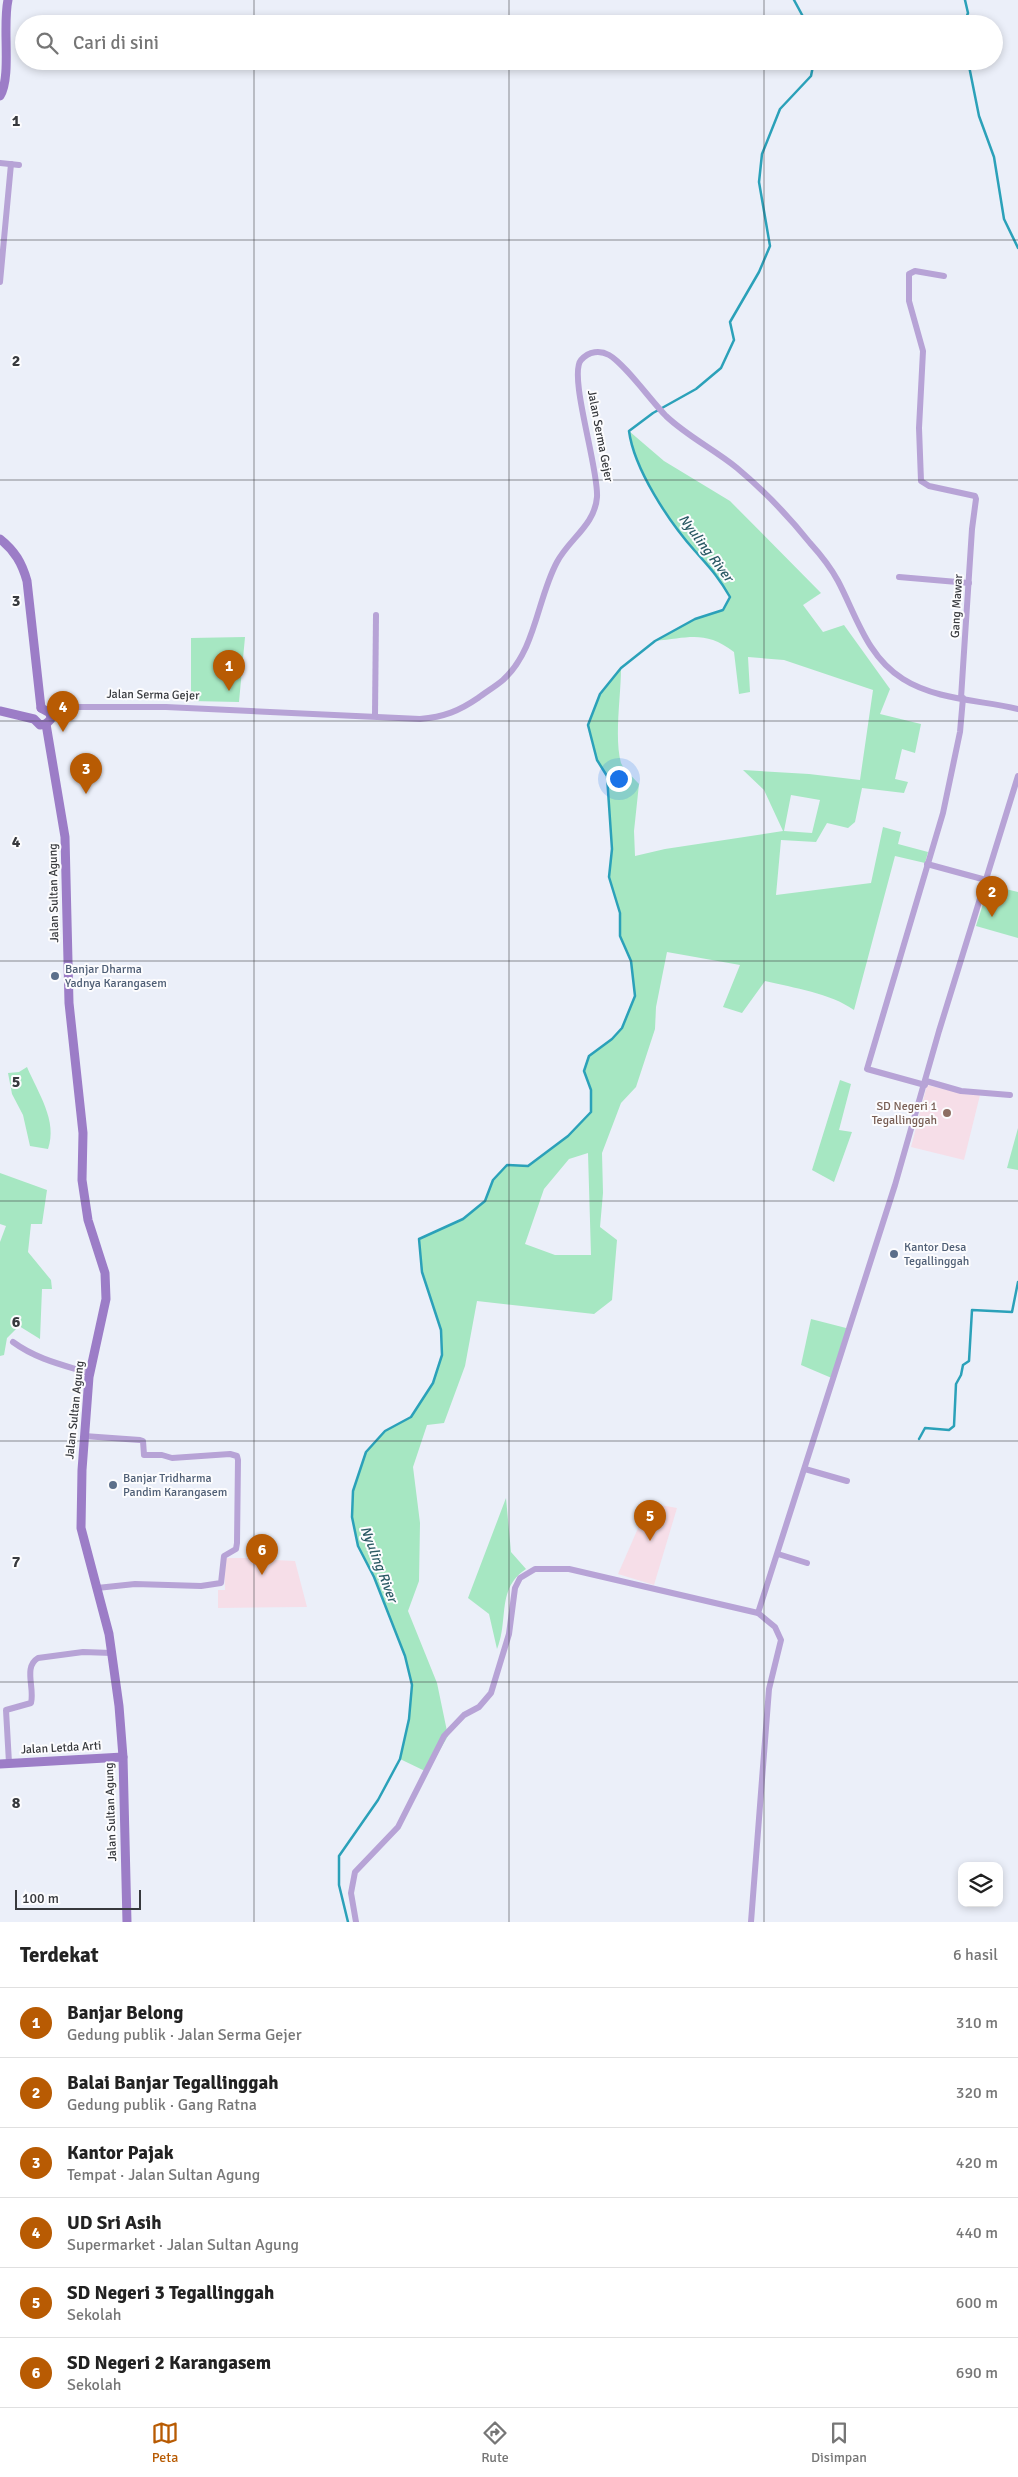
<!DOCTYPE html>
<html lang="id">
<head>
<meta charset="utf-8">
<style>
	:root { --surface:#fff; --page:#f6f6f6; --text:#222; --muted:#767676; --line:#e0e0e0; --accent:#b85b03 }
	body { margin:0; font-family:Signika,sans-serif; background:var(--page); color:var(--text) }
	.controls { position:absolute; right:15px; bottom:15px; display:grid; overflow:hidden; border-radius:10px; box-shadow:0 2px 8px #0003 }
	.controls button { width:45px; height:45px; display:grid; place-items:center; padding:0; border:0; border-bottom:1px solid var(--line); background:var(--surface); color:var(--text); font:25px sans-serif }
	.scale { position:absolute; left:15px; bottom:12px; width:126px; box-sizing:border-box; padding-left:5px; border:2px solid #37393d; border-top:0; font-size:14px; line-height:18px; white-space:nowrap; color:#37393d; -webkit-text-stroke:4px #fcfcfe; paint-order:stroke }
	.you { position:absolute; left:618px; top:778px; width:18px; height:18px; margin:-12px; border:4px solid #fff; border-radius:50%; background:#1a73e8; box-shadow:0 0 0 8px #1a73e833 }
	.badge { display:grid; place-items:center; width:32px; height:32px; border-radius:50%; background:var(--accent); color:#fff; font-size:16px; font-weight:700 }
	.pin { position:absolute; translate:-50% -41px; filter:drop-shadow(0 1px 2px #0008) }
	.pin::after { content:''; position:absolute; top:26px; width:18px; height:15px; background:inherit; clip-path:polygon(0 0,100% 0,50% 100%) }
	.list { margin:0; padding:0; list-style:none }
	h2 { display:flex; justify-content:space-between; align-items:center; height:65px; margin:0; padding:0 20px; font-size:21px }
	h2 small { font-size:16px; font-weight:400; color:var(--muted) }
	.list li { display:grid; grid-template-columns:32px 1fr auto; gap:15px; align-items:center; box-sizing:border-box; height:70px; padding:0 20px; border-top:1px solid var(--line) }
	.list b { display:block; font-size:19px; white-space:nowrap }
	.list p { margin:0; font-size:16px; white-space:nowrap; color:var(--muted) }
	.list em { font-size:16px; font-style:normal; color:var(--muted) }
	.icon { flex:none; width:28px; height:28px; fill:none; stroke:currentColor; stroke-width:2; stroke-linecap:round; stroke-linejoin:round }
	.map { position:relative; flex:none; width:1018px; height:1922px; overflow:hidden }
	.search { position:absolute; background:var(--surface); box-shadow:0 2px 8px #0003; left:15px; right:15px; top:15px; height:55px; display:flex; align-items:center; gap:12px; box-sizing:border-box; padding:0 18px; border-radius:28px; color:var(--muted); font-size:19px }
	.sheet { height:485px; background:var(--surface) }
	nav { display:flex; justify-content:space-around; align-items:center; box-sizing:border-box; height:70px; border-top:1px solid var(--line); background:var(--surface); font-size:14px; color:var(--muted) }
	nav a { display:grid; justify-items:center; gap:2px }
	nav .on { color:var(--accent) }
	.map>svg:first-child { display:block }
	.education { fill:#f6dee8 }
	.green { fill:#a6e7c2; fill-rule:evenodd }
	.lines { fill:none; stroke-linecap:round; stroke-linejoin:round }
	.stream { stroke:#2ba1b9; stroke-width:2.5 }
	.street { stroke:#b7a3d6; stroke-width:6 }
	.secondary { stroke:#9c7dc7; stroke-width:9 }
	.grid { fill:none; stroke:#37393d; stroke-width:1; stroke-opacity:0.55 }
	.service-dot { fill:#5c6f8a; stroke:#fcfcfe; stroke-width:2 }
	.education-dot { fill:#8d6e63; stroke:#fcfcfe; stroke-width:2 }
	.labels { text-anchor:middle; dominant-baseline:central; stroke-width:4; stroke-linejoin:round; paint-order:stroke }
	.street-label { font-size:12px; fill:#37393d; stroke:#fcfcfe }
	.service-label { font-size:12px; fill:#4e5e75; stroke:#fcfcfe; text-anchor:start }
	.education-label { font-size:12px; fill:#785e54; stroke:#fcfcfe; text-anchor:end }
	.water-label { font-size:14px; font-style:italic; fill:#2a5964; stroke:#fcfcfe }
	.grid-label { font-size:16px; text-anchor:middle; font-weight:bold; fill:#37393d; stroke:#fcfcfe; stroke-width:4; stroke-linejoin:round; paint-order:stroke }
</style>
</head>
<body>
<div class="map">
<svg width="1018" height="1922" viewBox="0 0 1018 1922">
	<rect width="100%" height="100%" fill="#ebeff9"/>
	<g class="education">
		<polygon points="927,1085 964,1094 980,1095 964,1160 911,1147"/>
		<polygon points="649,1503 677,1508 654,1585 618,1574"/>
		<polygon points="224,1558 254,1558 255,1559 295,1561 307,1607 218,1608 218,1590 225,1590"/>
	</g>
	<g class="green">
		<path d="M 629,431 L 664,461 L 730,501 L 821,593 L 803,605 L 823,632 L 844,625 L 890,689 L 880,714 L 921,724 L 915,753 L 902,749 L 895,779 L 908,782 L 904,793 L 862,788 L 855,822 L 848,828 L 827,823 L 816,842 L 781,840 L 776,895 L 871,883 L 883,827 L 901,832 L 898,844 L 928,852 L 925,863 L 895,856 L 854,1010 C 830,993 794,988 765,981 L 742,1013 L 723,1007 L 740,965 L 667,952 L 656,1007 L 655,1029 L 636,1087 L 621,1103 L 602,1153 L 603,1193 L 600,1227 L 617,1240 L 612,1300 L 594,1314 L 477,1301 L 465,1366 L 444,1423 L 427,1425 L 413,1467 L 420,1523 L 419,1581 L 408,1611 L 437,1683 L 448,1736 L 427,1772 L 400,1759 L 409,1719 L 412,1685 L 405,1656 L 374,1577 L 358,1546 L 352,1517 L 353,1491 L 366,1452 L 385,1431 L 411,1417 L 433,1383 L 442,1355 L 441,1330 L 422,1272 L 419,1239 L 463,1219 L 485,1201 L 493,1180 L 507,1165 L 528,1166 L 568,1136 L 591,1112 L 591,1090 L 584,1071 L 589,1056 L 612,1039 L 622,1028 L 635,996 L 631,961 L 620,936 L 620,913 L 609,877 L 612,849 L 607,776 L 597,760 L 588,725 L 600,694 L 621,668 C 621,696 614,738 621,763 C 624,770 634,778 639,784 L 634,831 L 635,856 L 665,849 L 783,831 L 764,790 L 743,770 L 809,774 L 860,780 L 873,690 L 784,660 L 748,657 L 750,692 L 739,694 L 734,652 C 705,630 689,638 655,641 L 695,619 L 723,610 L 730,597 C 718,576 709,568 695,551 C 669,522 634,469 629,431 ZM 791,795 L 820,800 L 812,833 L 784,831 ZM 588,1153 L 591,1255 L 555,1255 L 525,1244 L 544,1189 L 569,1159 Z"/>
		<polygon points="245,637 239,702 191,701 191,638"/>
		<polygon points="989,885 1018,892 1018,938 976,926"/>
		<path d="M 27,1067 C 38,1093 58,1121 48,1149 L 30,1146 L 23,1115 L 12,1094 L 8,1073 L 19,1072 Z"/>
		<polygon points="840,1080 851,1084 839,1130 852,1132 834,1182 812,1170"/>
		<polygon points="1018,1128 1018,1170 1007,1168"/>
		<polygon points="0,1173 47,1190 42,1224 31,1224 28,1252 51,1280 52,1289 42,1289 40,1339 19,1326 7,1338 4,1355 0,1356 0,1242 6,1226 0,1224"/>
		<polygon points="811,1319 850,1329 834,1379 801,1365"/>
		<path d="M 506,1498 L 511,1552 L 526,1569 C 496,1589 509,1619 497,1649 L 489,1614 L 468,1598 Z"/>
	</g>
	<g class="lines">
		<g class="stream">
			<polyline points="794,0 807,24"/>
			<polyline points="964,24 968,13 965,0"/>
			<polyline points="968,61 979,116 994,157 1004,219 1018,248"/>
			<polyline points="919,1439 925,1428 949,1430 954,1426 956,1384 961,1375 963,1365 969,1361 972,1310 1012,1312 1018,1282"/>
			<path d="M 348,1922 L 339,1885 L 339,1856 L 378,1800 L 400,1759 L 409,1719 L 412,1685 L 405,1656 L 374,1577 L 358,1546 L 352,1517 L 353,1491 L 366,1452 L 385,1431 L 411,1417 L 433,1383 L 442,1355 L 441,1330 L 422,1272 L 419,1239 L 463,1219 L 485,1201 L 493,1180 L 507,1165 L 528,1166 L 568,1136 L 591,1112 L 591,1090 L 584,1071 L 589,1056 L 612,1039 L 622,1028 L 635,996 L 631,961 L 620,936 L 620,913 L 609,877 L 612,849 L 607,776 L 597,760 L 588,725 L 600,694 L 621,668 L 655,641 L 695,619 L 723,610 L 730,597 C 718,576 710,568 695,551 C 669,522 634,469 629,431 L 653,413 L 696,389 L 721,368 L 734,340 L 730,322 L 759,272 L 770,246 L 759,182 L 762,154 L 780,109 L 811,76 L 814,61"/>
		</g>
		<g class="street">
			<polyline points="0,163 19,165"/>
			<polyline points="944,276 915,271 909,274 909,301 923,351 919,428 921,481 929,486 975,496 976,499 972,529 961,698"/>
			<polyline points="0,282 11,164"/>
			<polyline points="899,577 969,583"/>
			<path d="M 48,710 L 69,707 L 166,707 L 420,719 C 444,717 459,711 478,698 C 486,692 496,686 503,680 C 536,650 537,599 557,562 C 569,539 595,525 597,497 C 599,469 568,375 581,360 C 589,351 600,350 609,355 C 625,364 651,401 666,416 C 687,436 715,450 737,468 C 762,489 790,518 810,543 C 820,554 831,568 838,581 C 856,615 867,657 903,679 C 936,700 981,700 1018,709"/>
			<polyline points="375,715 376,615"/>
			<polyline points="927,864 986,880"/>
			<polyline points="926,1081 961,1091 1010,1095"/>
			<polyline points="925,1085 867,1069 943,813 960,732 963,698"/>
			<path d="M 13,1342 C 36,1359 63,1365 89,1373"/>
			<polyline points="84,1436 140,1440 143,1441 144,1455 162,1455 172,1458 230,1454 237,1456 238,1460 237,1543 236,1549 224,1556 221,1583 201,1586 135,1584 97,1588"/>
			<polyline points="805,1469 847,1481"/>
			<polyline points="778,1554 807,1563"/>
			<polyline points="758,1613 895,1185 939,1031 1018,776"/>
			<path d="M 9,1763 L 6,1710 L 31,1703 C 35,1688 23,1667 38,1658 L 83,1652 L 112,1653"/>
			<polyline points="356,1922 351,1893 355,1872 398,1827 444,1736 464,1715 479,1707 491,1693 509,1634 515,1588 520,1578 535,1569 569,1569 758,1613 775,1627 781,1640 769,1689 751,1922"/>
		</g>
		<g class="secondary">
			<path d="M 0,96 C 12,76 2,26 8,0"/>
			<path d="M 0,539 C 15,551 22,563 27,581 L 41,708"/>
			<polyline points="41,708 50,713 51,719 46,724"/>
			<polyline points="0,711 34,719 40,725 46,724"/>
			<polyline points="46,724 65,837 69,1003 83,1133 82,1180 88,1220 105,1273 106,1299 89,1377 82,1470 81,1528 109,1634 119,1706 123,1757 127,1922"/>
			<polyline points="0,1764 123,1757"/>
		</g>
	</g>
	<path class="grid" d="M 254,0 L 254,24M 509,0 L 509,24M 764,0 L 764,24M 254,61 L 254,1922M 509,61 L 509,1922M 764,61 L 764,1922M 0,240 L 1018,240M 0,480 L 1018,480M 0,721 L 1018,721M 0,961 L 1018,961M 0,1201 L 1018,1201M 0,1441 L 1018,1441M 0,1682 L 1018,1682"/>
	<g class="service-dot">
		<circle cx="55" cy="976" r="5"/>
		<circle cx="894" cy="1254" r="5"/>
		<circle cx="113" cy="1485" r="5"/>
	</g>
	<circle class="education-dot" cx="947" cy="1113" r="5"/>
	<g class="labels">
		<g class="street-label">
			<text transform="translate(600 436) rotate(79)">Jalan Serma Gejer</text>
			<text transform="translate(957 606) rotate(-87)">Gang Mawar</text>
			<text transform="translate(153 695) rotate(1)">Jalan Serma Gejer</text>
			<text transform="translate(54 893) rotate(-91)">Jalan Sultan Agung</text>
			<text transform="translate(75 1410) rotate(-84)">Jalan Sultan Agung</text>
			<text transform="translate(61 1748) rotate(-3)">Jalan Letda Arti</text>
			<text transform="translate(111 1812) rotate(-92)">Jalan Sultan Agung</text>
		</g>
		<g class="service-label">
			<text x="65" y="969">Banjar Dharma<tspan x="65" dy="14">Yadnya Karangasem</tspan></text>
			<text x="904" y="1247">Kantor Desa<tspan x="904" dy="14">Tegallinggah</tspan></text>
			<text x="123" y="1478">Banjar Tridharma<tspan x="123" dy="14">Pandim Karangasem</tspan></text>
		</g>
		<g class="education-label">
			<text x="937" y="1106">SD Negeri 1<tspan x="937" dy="14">Tegallinggah</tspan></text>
		</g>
		<g class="water-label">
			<text transform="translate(706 548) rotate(53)">Nyuling River</text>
			<text transform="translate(379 1564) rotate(69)">Nyuling River</text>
		</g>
	</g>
	<g class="grid-label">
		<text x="16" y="126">1</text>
		<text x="16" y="366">2</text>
		<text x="16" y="606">3</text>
		<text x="16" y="847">4</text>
		<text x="16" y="1087">5</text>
		<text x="16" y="1327">6</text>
		<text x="16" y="1567">7</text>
		<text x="16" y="1808">8</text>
	</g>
</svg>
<div class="controls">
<button><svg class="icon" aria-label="layers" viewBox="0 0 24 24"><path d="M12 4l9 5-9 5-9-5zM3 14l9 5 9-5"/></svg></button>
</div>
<div class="scale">100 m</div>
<div class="you"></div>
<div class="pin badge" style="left:229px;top:691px">1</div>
<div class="pin badge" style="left:992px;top:917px">2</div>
<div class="pin badge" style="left:86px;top:794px">3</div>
<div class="pin badge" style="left:63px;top:732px">4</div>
<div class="pin badge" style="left:650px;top:1541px">5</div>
<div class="pin badge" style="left:262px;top:1575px">6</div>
<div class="search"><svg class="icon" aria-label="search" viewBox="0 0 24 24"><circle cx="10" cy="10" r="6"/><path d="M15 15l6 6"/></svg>Cari di sini</div>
</div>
<section class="sheet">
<h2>Terdekat<small>6 hasil</small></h2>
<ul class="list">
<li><span class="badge">1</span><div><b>Banjar Belong</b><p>Gedung publik · Jalan Serma Gejer</p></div><em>310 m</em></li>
<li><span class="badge">2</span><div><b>Balai Banjar Tegallinggah</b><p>Gedung publik · Gang Ratna</p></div><em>320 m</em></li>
<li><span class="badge">3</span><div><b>Kantor Pajak</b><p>Tempat · Jalan Sultan Agung</p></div><em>420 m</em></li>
<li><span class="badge">4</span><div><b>UD Sri Asih</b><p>Supermarket · Jalan Sultan Agung</p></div><em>440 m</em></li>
<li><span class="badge">5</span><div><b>SD Negeri 3 Tegallinggah</b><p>Sekolah</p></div><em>600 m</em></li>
<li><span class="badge">6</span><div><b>SD Negeri 2 Karangasem</b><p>Sekolah</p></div><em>690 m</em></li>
</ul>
</section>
<nav>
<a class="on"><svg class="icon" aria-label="map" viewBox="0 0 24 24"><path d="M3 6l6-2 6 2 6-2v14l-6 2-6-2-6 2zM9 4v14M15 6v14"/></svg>Peta</a>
<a><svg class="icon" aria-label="directions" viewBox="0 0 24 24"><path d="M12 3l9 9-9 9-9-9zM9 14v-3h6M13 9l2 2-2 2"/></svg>Rute</a>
<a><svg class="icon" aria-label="saved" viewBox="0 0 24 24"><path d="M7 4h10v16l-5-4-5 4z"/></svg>Disimpan</a>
</nav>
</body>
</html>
